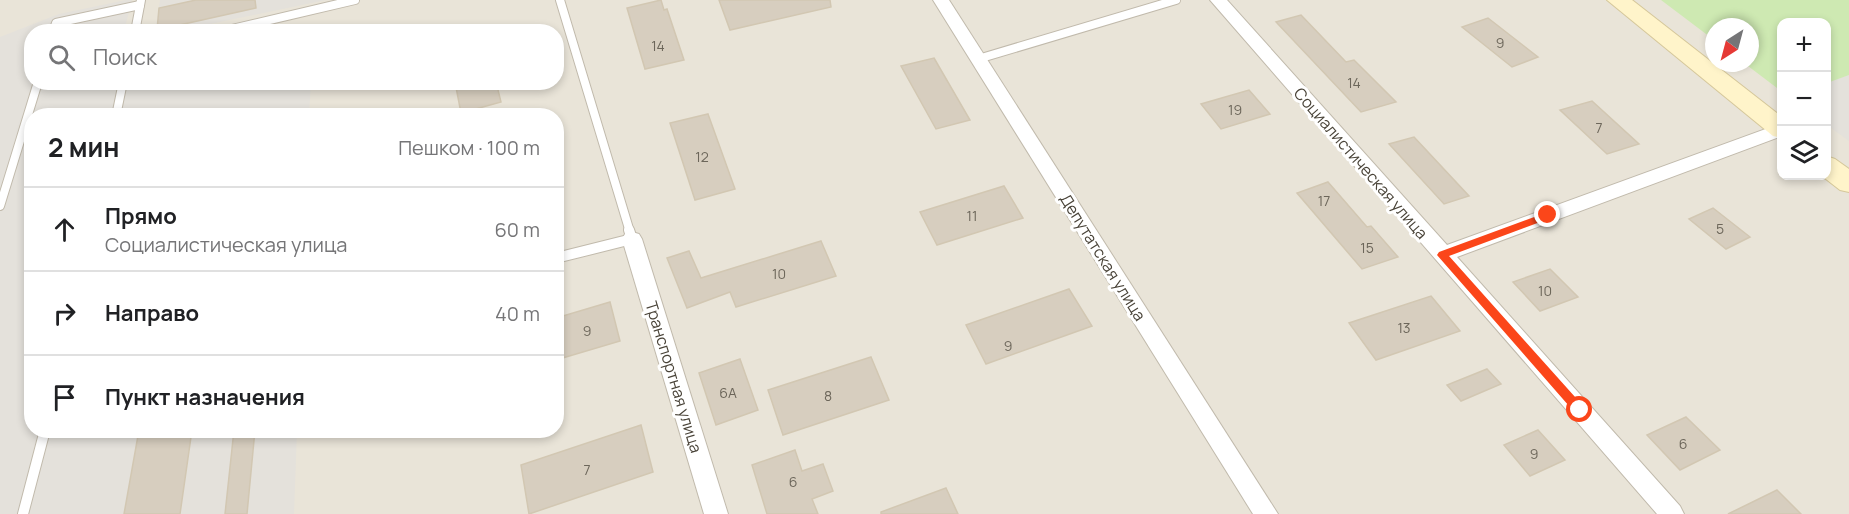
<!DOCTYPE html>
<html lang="ru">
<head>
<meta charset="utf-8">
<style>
	:root { --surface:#fff; --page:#f6f6f6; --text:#202124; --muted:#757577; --line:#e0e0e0 }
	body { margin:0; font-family:Manrope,sans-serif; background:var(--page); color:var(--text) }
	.controls { position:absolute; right:18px; top:18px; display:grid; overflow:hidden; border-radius:12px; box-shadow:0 3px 9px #0003 }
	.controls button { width:54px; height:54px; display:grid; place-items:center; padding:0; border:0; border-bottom:2px solid var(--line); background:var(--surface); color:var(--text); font:30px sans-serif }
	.compass { position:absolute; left:1705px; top:18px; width:54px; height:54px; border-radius:50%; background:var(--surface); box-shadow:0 3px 9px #0003; rotate:216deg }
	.stop { position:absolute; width:18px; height:18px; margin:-14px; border:4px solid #fb461a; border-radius:50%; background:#fff }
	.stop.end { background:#fb461a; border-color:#fff; box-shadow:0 2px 6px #0008 }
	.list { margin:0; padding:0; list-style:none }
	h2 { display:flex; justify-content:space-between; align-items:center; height:78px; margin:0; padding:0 24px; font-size:26px }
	h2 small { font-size:20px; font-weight:400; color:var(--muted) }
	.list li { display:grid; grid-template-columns:39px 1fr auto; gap:18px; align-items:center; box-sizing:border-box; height:84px; padding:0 24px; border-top:2px solid var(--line) }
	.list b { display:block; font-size:22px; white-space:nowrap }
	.list p { margin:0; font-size:20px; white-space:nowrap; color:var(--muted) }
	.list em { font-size:20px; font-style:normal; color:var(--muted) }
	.icon { flex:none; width:33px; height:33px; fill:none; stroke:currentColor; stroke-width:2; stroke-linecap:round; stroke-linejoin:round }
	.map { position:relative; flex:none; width:1849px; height:514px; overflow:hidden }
	.search { position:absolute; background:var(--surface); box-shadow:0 3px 9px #0003; left:24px; top:24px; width:540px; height:66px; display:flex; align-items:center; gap:15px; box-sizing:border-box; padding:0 21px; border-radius:24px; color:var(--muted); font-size:22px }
	.panel { position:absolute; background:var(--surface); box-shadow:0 3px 9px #0003; left:24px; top:108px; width:540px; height:330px; border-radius:24px }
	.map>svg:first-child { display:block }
	.residential { fill:#e9e4d8; fill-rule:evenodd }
	.industrial { fill:#e4e1db }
	.green { fill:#cee9b2 }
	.building { fill:#d7cebf; stroke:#d2c7b2; stroke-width:1.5 }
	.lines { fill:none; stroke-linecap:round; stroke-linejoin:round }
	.lane-far1-casing { stroke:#c1baac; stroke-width:10 }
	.lane-casing { stroke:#c1baac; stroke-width:12 }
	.street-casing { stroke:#c1baac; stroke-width:2 }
	.secondary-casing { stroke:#d5c79a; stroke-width:2 }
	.lane-far1 { stroke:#fff; stroke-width:8 }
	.lane { stroke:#fff; stroke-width:10 }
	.street { fill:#fff; fill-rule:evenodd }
	.secondary { fill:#fff4ca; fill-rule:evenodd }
	.route { fill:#fb461a }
	.labels { text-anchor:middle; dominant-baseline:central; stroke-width:6; stroke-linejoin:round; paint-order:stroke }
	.number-label { font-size:14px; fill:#6c665a }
	.street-label { font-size:16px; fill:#494338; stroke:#fff }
</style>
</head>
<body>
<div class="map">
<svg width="1849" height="514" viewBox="0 0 1849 514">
	<rect width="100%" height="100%" fill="#f5f2ea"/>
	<path class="residential" d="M 0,0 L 1849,0 L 1849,514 L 0,514 ZM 1782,22 L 1826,22 L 1826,176 L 1782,176 ZM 1714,27 L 1750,27 L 1750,63 L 1714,63 ZM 32,32 L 556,32 L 556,82 L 32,82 ZM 32,116 L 556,116 L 556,430 L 32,430 Z"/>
	<g class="industrial">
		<polygon points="126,0 132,0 124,31 32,32 32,82 311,83 309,115 32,116 32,430 297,431 294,514 0,514 0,37 59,14"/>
		<polygon points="160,0 326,0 176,31 155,32"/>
		<polygon points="1849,75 1849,141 1827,125 1826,83"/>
	</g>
	<polygon class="green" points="1661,0 1849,0 1849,75 1827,83 1826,22 1782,22 1781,91 1744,63 1750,63 1750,27 1714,27 1714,40"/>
	<g class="building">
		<polygon points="196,0 255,0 256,8 157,30 159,8"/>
		<polygon points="661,0 664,10 667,9 684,60 645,69 627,8"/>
		<polygon points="719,0 830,0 831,7 730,30"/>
		<polygon points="1301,15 1346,62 1354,60 1396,102 1361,112 1276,22"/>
		<polygon points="1488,18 1538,57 1512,67 1462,27"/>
		<polygon points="934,58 970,120 936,129 901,66"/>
		<polygon points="455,82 496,82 501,102 461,113"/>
		<polygon points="1249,90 1270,114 1221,129 1201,104"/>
		<polygon points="1592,101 1639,144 1607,154 1560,110"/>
		<polygon points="708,114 735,189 695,200 670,123"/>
		<polygon points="1414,137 1469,196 1444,204 1389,144"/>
		<polygon points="1328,182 1367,227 1371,226 1398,257 1362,269 1297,193"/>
		<polygon points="1004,186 1023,218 937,245 920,212"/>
		<polygon points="1713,208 1750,237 1726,249 1689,219"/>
		<polygon points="821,241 836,276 736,307 730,292 687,308 667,258 689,251 701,278"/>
		<polygon points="1550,269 1578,297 1540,311 1513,282"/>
		<polygon points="1069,289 1092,326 986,364 966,325"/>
		<polygon points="1431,296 1460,331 1376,360 1349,323"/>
		<polygon points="610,302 620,341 556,360 556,318"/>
		<polygon points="871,357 889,400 783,435 768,390"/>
		<polygon points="740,359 758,410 716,425 699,373"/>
		<polygon points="1487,369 1501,384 1461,401 1447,385"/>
		<polygon points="1686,417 1720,450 1680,470 1647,435"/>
		<polygon points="641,425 653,472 529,514 521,465"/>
		<polygon points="139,430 192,430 180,514 124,514"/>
		<polygon points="234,430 255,430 247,514 225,514"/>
		<polygon points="1538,430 1565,460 1530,476 1504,445"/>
		<polygon points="795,450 802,471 823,464 833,491 812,499 818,514 767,514 752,465"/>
		<polygon points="946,488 958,514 881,514 881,512"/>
		<polygon points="1777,490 1801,514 1728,514"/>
	</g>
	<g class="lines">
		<g class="lane-far1-casing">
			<g id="lane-far1">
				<polyline points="560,0 630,232"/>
				<polyline points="53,32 56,23 140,5"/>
				<polyline points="135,32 141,0"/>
				<polyline points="219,32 355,0"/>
				<polyline points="978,59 1176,0"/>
				<polyline points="116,116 123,82"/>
				<polyline points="0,206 38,82"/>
			</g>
		</g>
		<g class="lane-casing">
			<g id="lane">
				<polyline points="556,258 632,239 629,230"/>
				<polyline points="23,514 45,430"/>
			</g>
		</g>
		<g class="street-casing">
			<g id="street">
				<polygon points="933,0 949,0 1278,514 1253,514"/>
				<polygon points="1210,0 1227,0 1447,245 1782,123 1782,136 1457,257 1680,506 1684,514 1657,514"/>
				<polygon points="632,232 639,234 642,239 728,514 704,514 622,239 625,234"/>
			</g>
		</g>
		<g class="secondary-casing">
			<g id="secondary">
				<polygon points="1607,0 1632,0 1782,117 1782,138 1773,136"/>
				<polygon points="1826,156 1835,159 1849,169 1849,192 1840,190 1822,176 1826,176"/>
			</g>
		</g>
		<use href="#lane-far1" class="lane-far1"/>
		<use href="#lane" class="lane"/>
		<use href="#street" class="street"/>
		<use href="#secondary" class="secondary"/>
	</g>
	<polygon class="route" points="1548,212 1551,213 1551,218 1449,256 1584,407 1584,414 1580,415 1576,414 1437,255 1439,252"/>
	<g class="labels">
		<g class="number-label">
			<text x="1500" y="42">9</text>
			<text x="658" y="45">14</text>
			<text x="1354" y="82">14</text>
			<text x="1235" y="109">19</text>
			<text x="1599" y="127">7</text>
			<text x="702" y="156">12</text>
			<text x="1324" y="200">17</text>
			<text x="972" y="215">11</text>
			<text x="1720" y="228">5</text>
			<text x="1367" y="247">15</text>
			<text x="779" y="273">10</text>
			<text x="1545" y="290">10</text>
			<text x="1404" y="327">13</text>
			<text x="587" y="330">9</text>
			<text x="1008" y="345">9</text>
			<text x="728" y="392">6А</text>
			<text x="828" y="395">8</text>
			<text x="1683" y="443">6</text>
			<text x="1534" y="453">9</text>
			<text x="587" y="469">7</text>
			<text x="793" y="481">6</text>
		</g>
		<g class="street-label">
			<text transform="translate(1361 163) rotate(49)">Социалистическая улица</text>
			<text transform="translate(1103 257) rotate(58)">Депутатская улица</text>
			<text transform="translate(674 377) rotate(73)">Транспортная улица</text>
		</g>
	</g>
</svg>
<div class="controls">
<button>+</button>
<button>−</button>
<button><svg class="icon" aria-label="layers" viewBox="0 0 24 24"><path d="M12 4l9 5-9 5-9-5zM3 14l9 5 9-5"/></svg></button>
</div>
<svg class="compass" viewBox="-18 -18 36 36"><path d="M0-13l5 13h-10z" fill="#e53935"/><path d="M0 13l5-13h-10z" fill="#757577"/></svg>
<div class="stop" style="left:1580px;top:410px"></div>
<div class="stop end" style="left:1548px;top:215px"></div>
<div class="search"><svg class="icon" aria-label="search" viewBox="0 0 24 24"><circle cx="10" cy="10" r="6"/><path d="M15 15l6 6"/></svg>Поиск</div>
<section class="panel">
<h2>2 мин<small>Пешком · 100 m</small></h2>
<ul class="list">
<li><svg class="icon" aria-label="ahead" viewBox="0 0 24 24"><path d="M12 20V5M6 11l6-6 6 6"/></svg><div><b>Прямо</b><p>Социалистическая улица</p></div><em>60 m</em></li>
<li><svg class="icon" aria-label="right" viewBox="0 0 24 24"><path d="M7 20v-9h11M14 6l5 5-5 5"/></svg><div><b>Направо</b></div><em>40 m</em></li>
<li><svg class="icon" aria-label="arrive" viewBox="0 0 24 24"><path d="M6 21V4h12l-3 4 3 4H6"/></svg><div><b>Пункт назначения</b></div></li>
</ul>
</section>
</div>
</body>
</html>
